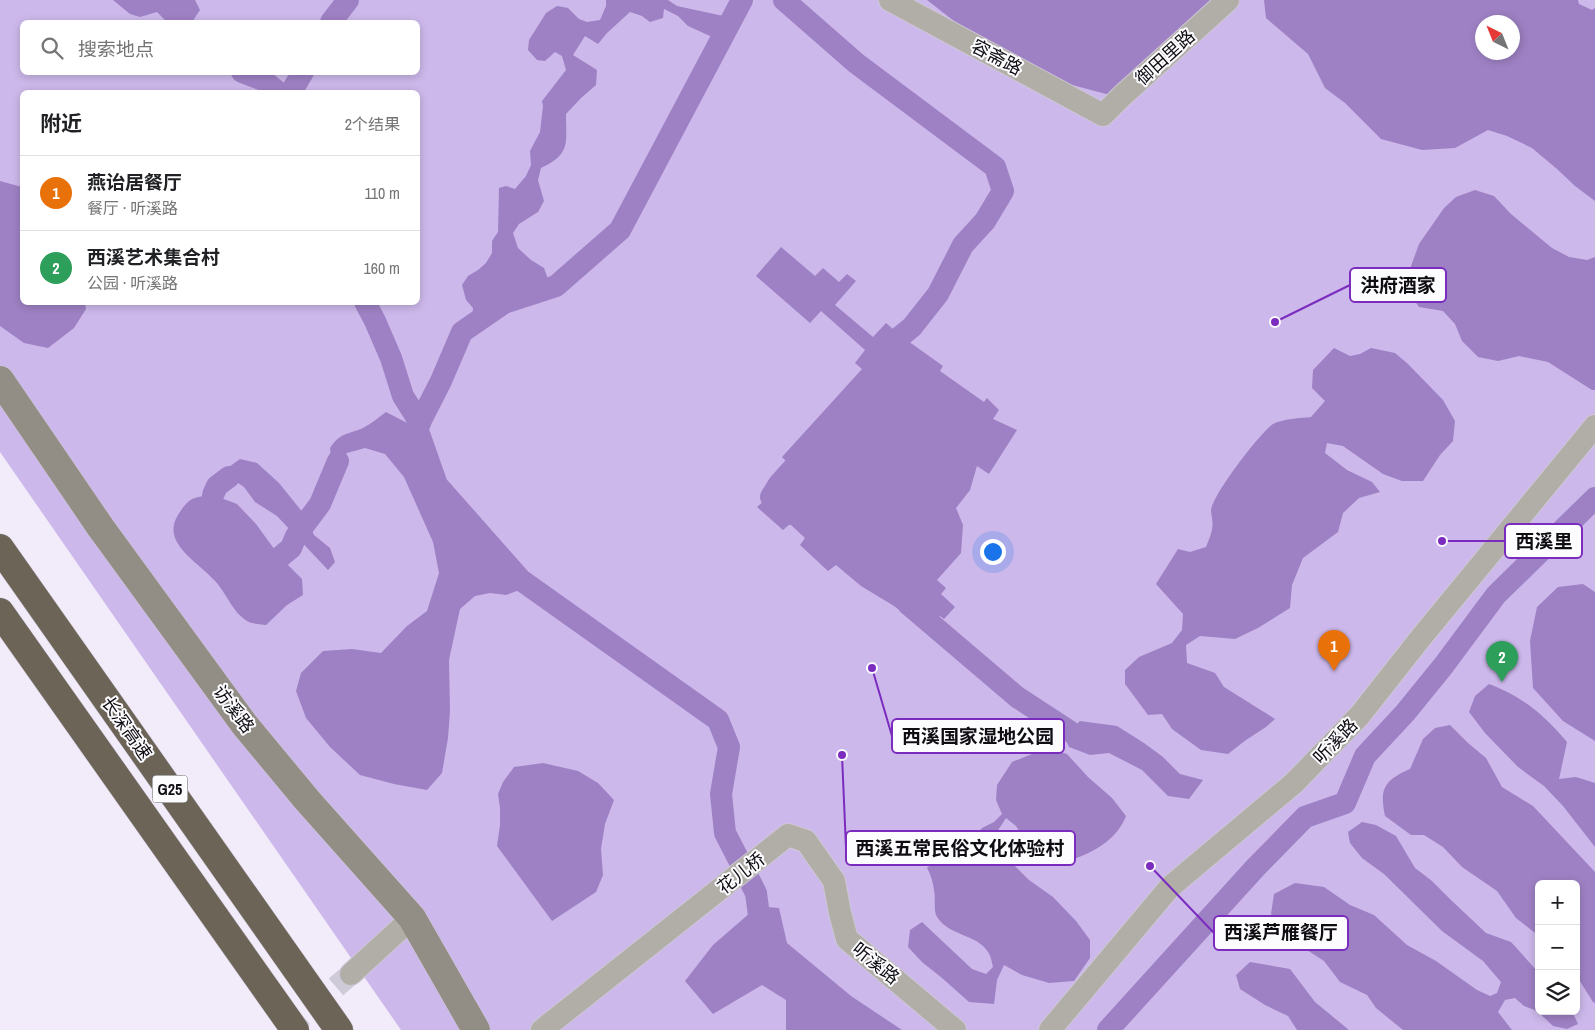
<!DOCTYPE html>
<html lang="zh">
<head>
<meta charset="utf-8">
<style>
	:root { --surface:#fff; --page:#f2f2f2; --text:#202124; --muted:#757577; --line:#e0e0e0; --accent:#b45309 }
	body { margin:0; font-family:"Archivo Narrow","Noto Sans SC",sans-serif; background:var(--page); color:var(--text) }
	.controls { position:absolute; right:15px; bottom:15px; display:grid; overflow:hidden; border-radius:8px; box-shadow:0 2px 8px #0003 }
	.controls button { width:45px; height:45px; display:grid; place-items:center; padding:0; border:0; border-bottom:1px solid var(--line); background:var(--surface); color:var(--text); font:25px sans-serif }
	.compass { position:absolute; left:1475px; top:15px; width:45px; height:45px; border-radius:50%; background:var(--surface); box-shadow:0 2px 8px #0003; rotate:317deg }
	.you { position:absolute; left:992px; top:551px; width:18px; height:18px; margin:-12px; border:4px solid #fff; border-radius:50%; background:#1a73e8; box-shadow:0 0 0 8px #1a73e833 }
	.badge { display:grid; place-items:center; width:32px; height:32px; border-radius:50%; background:var(--accent); color:#fff; font-size:16px; font-weight:700 }
	.pin { position:absolute; translate:-50% -41px; filter:drop-shadow(0 1px 2px #0008) }
	.pin::after { content:''; position:absolute; top:26px; width:18px; height:15px; background:inherit; clip-path:polygon(0 0,100% 0,50% 100%) }
	.list { margin:0; padding:0; list-style:none }
	h2 { display:flex; justify-content:space-between; align-items:center; height:65px; margin:0; padding:0 20px; font-size:21px }
	h2 small { font-size:16px; font-weight:400; color:var(--muted) }
	.list li { display:grid; grid-template-columns:32px 1fr auto; gap:15px; align-items:center; box-sizing:border-box; height:75px; padding:0 20px; border-top:1px solid var(--line) }
	.list b { display:block; font-size:19px; white-space:nowrap }
	.list p { margin:0; font-size:16px; white-space:nowrap; color:var(--muted) }
	.list em { font-size:16px; font-style:normal; color:var(--muted) }
	.icon { flex:none; width:28px; height:28px; fill:none; stroke:currentColor; stroke-width:2; stroke-linecap:round; stroke-linejoin:round }
	.map { position:relative; flex:none; width:1595px; height:1030px; overflow:hidden }
	.search { position:absolute; background:var(--surface); box-shadow:0 2px 8px #0003; left:20px; top:20px; width:400px; height:55px; display:flex; align-items:center; gap:12px; box-sizing:border-box; padding:0 18px; border-radius:8px; color:var(--muted); font-size:19px }
	.panel { position:absolute; background:var(--surface); box-shadow:0 2px 8px #0003; left:20px; top:90px; width:400px; height:215px; border-radius:8px }
	.map>svg:first-child { display:block }
	.green { fill:#ccb8ea; fill-rule:evenodd }
	.water { fill:#9e81c4; fill-rule:evenodd }
	.lines { fill:none; stroke-linecap:round; stroke-linejoin:round }
	.canal { stroke:#9e81c4; stroke-width:22 }
	.street-tunnel { stroke:#cfcad7; stroke-width:22; stroke-dasharray:22 11; stroke-linecap:butt }
	.street-casing { stroke:#cdc7d5; stroke-width:24 }
	.secondary-casing { stroke:#cdc7d5; stroke-width:29 }
	.highway-casing { stroke:#cdc7d5; stroke-width:29 }
	.street { stroke:#b1ada7; stroke-width:22 }
	.secondary { stroke:#938e85; stroke-width:28 }
	.highway { stroke:#6b6457; stroke-width:28 }
	.labels { text-anchor:middle; dominant-baseline:central; stroke-width:4; stroke-linejoin:round; paint-order:stroke }
	.shield { fill:#fcfbfe; stroke:#565459; stroke-width:1 }
	.shield-label { font-size:16px; font-weight:bold; fill:#0f0d12 }
	.street-label { font-size:18px; fill:#0f0d12; stroke:#fcfbfe }
	.leader { fill:none; stroke:#7b2cbf; stroke-width:2 }
	.callout-dot { fill:#7b2cbf; stroke:#fcfbfe; stroke-width:2 }
	.callout { fill:#fcfbfe; stroke:#7b2cbf; stroke-width:2 }
	.callout-label { font-size:19px; text-anchor:middle; font-weight:bold; fill:#0f0d12 }
</style>
</head>
<body>
<div class="map">
<svg width="1595" height="1030" viewBox="0 0 1595 1030">
	<rect width="100%" height="100%" fill="#f1ebfa"/>
	<path class="green" d="M 0,0 L 1595,0 L 1595,1030 L 401,1030 L 0,452 ZM 22,22 L 418,22 L 418,72 L 22,72 ZM 1482,22 L 1512,22 L 1512,52 L 1482,52 ZM 22,92 L 418,92 L 418,302 L 22,302 ZM 1539,884 L 1576,884 L 1576,1011 L 1539,1011 Z"/>
	<g class="water">
		<polygon points="113,0 195,0 200,10 192,22 167,22 157,12 140,17 130,14"/>
		<path d="M 606,0 L 668,0 L 677,6 L 733,18 L 721,41 L 688,26 L 678,16 L 664,9 L 663,18 L 650,22 L 642,16 L 630,12 L 607,33 L 598,44 L 585,36 L 573,55 L 597,70 L 596,85 L 581,98 L 566,114 C 566,143 571,154 541,168 L 538,180 L 544,201 L 538,212 L 519,224 L 513,233 L 518,248 L 531,260 L 544,268 L 551,288 L 504,303 L 472,325 L 473,308 L 466,300 L 462,285 L 468,276 L 478,270 L 486,263 L 492,253 L 492,241 L 498,232 L 499,188 L 506,186 L 515,189 L 526,176 L 531,165 L 530,151 L 540,132 L 543,106 L 542,101 L 566,70 L 562,56 L 555,52 L 545,61 L 537,60 L 528,50 L 529,40 L 546,13 L 557,6 L 568,8 L 579,19 L 587,22 L 600,20 L 606,6 Z"/>
		<polygon points="927,0 1216,0 1110,95 1072,85 1025,61 963,28"/>
		<path d="M 1264,0 L 1578,0 L 1579,4 L 1592,10 L 1595,8 L 1595,201 L 1575,186 L 1557,169 L 1532,148 L 1507,136 L 1488,130 L 1455,148 L 1422,150 L 1381,139 L 1345,103 L 1325,88 L 1308,54 L 1266,18 ZM 1482,22 L 1512,22 L 1512,52 L 1482,52 Z"/>
		<polygon points="0,181 22,187 22,302 85,303 86,309 74,328 48,348 24,343 0,326"/>
		<polygon points="1475,190 1494,196 1511,214 1552,248 1569,257 1587,260 1595,257 1595,390 1592,390 1548,362 1519,356 1498,361 1478,357 1462,341 1455,324 1443,311 1419,307 1408,292 1411,266 1419,244 1444,208 1456,197"/>
		<polygon points="781,247 815,276 823,268 839,282 847,274 856,281 835,305 873,337 886,323 901,336 943,366 940,371 984,402 987,398 999,410 993,419 1017,430 989,474 977,466 970,490 956,508 963,525 961,553 937,580 946,588 941,594 955,607 944,619 940,616 927,632 894,606 861,586 836,565 828,571 800,545 805,538 790,524 783,530 757,507 768,497 771,497 776,488 770,480 787,462 782,457 862,369 855,363 865,350 821,311 810,323 756,276"/>
		<path d="M 1334,348 L 1350,356 L 1360,354 L 1371,348 L 1395,353 L 1408,364 L 1443,400 L 1455,421 L 1453,441 L 1440,455 L 1423,481 L 1402,481 L 1383,474 L 1343,446 L 1327,443 L 1325,453 L 1347,470 L 1372,482 L 1380,492 L 1359,498 L 1343,513 L 1338,532 L 1303,558 L 1292,585 L 1290,608 L 1258,628 L 1235,639 L 1200,636 L 1186,645 L 1187,663 L 1215,673 L 1224,687 L 1275,719 L 1266,727 L 1246,740 L 1228,754 L 1201,750 L 1172,729 L 1162,714 L 1148,715 L 1125,684 L 1125,670 L 1139,657 L 1172,643 L 1182,630 L 1183,614 L 1156,584 L 1178,549 L 1190,552 L 1206,547 C 1210,537 1214,529 1212,518 C 1212,517 1211,512 1211,511 C 1212,495 1260,433 1273,424 C 1282,419 1301,418 1311,417 L 1325,401 L 1312,388 L 1313,370 Z"/>
		<path d="M 386,412 L 417,428 L 437,485 L 485,539 L 530,586 L 506,595 L 490,593 L 475,596 L 460,609 L 449,660 L 450,711 L 448,738 L 442,773 L 427,790 L 394,784 L 360,775 L 330,747 L 306,718 L 296,691 L 301,673 L 323,651 L 352,649 L 381,653 L 407,626 L 427,611 L 439,573 L 433,542 L 404,477 L 385,454 L 365,448 L 347,453 L 338,461 L 331,457 L 330,448 C 341,432 347,435 363,428 C 371,424 379,417 386,412 Z"/>
		<polygon points="240,459 257,463 279,483 304,514 314,535 330,548 335,562 328,570 277,516 255,502 244,487 222,472"/>
		<path d="M 213,495 L 237,504 L 256,524 L 280,557 L 302,579 L 303,595 L 287,605 L 266,625 C 260,624 251,624 247,621 C 231,611 226,591 213,579 C 196,561 161,542 178,515 C 189,497 194,497 213,495 Z"/>
		<polygon points="1583,584 1595,592 1595,741 1563,721 1533,688 1530,641 1537,607 1558,587"/>
		<path d="M 1489,684 C 1523,697 1543,714 1567,742 L 1559,779 L 1576,777 L 1595,783 L 1595,847 L 1563,806 L 1544,786 L 1518,767 L 1485,733 L 1469,712 L 1475,696 Z"/>
		<polygon points="1080,721 1117,726 1144,743 1163,757 1180,774 1203,780 1189,799 1168,796 1142,770 1109,753 1090,755 1069,747 1064,736"/>
		<path d="M 1450,725 L 1468,743 L 1486,758 L 1502,787 L 1533,806 L 1595,872 L 1595,1003 L 1593,1002 L 1576,975 L 1576,884 L 1539,884 L 1539,936 L 1516,918 L 1497,891 L 1462,867 L 1443,847 L 1424,835 L 1411,835 L 1385,816 C 1379,788 1385,780 1410,769 L 1423,739 L 1435,728 Z"/>
		<path d="M 1047,748 L 1067,754 L 1088,777 L 1112,798 L 1126,816 C 1114,846 1083,857 1054,865 L 1032,851 L 1016,826 L 1006,818 L 995,835 L 1007,858 L 1029,880 L 1053,897 L 1076,921 L 1090,940 L 1090,958 L 1074,981 L 1049,983 L 1022,975 L 1004,965 L 997,980 L 994,1004 L 969,1002 L 942,978 L 922,962 L 908,947 L 910,930 L 922,922 L 972,969 L 986,974 L 993,967 C 992,963 991,956 988,952 C 977,934 949,936 937,917 C 933,910 936,898 934,890 C 933,882 931,875 927,868 L 951,844 L 964,842 L 975,837 L 982,828 L 994,822 L 1002,814 L 996,800 L 997,785 L 1012,762 Z"/>
		<polygon points="543,763 578,771 598,783 614,800 605,824 601,849 603,875 596,892 552,921 497,846 500,825 500,808 498,794 503,782 514,767"/>
		<polygon points="1362,822 1376,825 1396,836 1415,868 1432,881 1451,900 1486,933 1511,942 1539,973 1539,1011 1572,1011 1578,1024 1567,1029 1553,1026 1537,1011 1524,1006 1515,998 1505,1000 1498,1012 1512,1030 1403,1030 1376,1008 1367,995 1340,982 1324,961 1293,941 1271,914 1274,894 1295,883 1324,887 1350,905 1374,915 1407,945 1436,961 1477,990 1490,996 1497,993 1501,982 1483,961 1442,931 1384,874 1362,858 1350,843 1348,832"/>
		<polygon points="758,906 779,908 787,943 851,996 902,1030 786,1030 786,1000 762,985 713,1014 685,981 713,945"/>
		<polygon points="1250,962 1290,969 1315,1002 1349,1030 1297,1030 1288,1016 1265,1005 1240,989 1236,975"/>
	</g>
	<g class="lines">
		<g class="canal">
			<polyline points="742,0 620,230 556,286 504,303 462,332 441,381 417,428 437,485 521,580 718,720 729,747 721,794 725,833 756,893 760,923 766,933"/>
			<polyline points="784,0 856,63 995,167 1003,191 985,221 963,245 938,294 912,327 901,336 880,360"/>
			<polyline points="331,22 348,0"/>
			<polyline points="242,72 263,80 278,92"/>
			<polyline points="291,92 303,72"/>
			<polyline points="365,302 375,321 391,358 403,396 420,423"/>
			<polyline points="213,495 217,486 229,477"/>
			<polyline points="791,514 771,497 779,484 796,465"/>
			<polyline points="280,557 291,548 296,536 320,504 338,461"/>
			<polyline points="909,605 1017,697 1069,731"/>
			<polyline points="1108,1030 1256,867 1305,817 1345,803 1365,756 1405,713 1444,665 1496,595 1595,498"/>
		</g>
		<polyline class="street-tunnel" points="286,1030 351,974"/>
		<g class="street-casing">
			<g id="street">
				<polyline points="890,0 1103,115 1122,96 1228,0"/>
				<polyline points="351,974 412,918"/>
				<polyline points="542,1030 788,835 806,841 834,881 840,913 847,939 955,1030"/>
				<polyline points="1050,1030 1170,887 1294,783 1360,715 1419,640 1595,426"/>
			</g>
		</g>
		<g class="secondary-casing">
			<polyline id="secondary" points="0,380 101,528 244,724 307,800 412,918 476,1030"/>
		</g>
		<g class="highway-casing">
			<g id="highway">
				<polyline points="0,548 339,1030"/>
				<polyline points="0,612 295,1030"/>
			</g>
		</g>
		<use href="#street" class="street"/>
		<use href="#secondary" class="secondary"/>
		<use href="#highway" class="highway"/>
	</g>
	<g class="labels">
		<rect class="shield" x="152.5" y="775.5" width="35" height="27" rx="4"/>
		<g class="shield-label">
			<text x="170" y="789">G25</text>
		</g>
		<g class="street-label">
			<text transform="translate(997 57) rotate(28)">容斋路</text>
			<text transform="translate(1165 57) rotate(-42)">御田里路</text>
			<text transform="translate(234 709) rotate(53)">访溪路</text>
			<text transform="translate(127 728) rotate(55)">长深高速</text>
			<text transform="translate(1335 741) rotate(-46)">听溪路</text>
			<text transform="translate(741 873) rotate(-38)">花儿桥</text>
			<text transform="translate(876 963) rotate(39)">听溪路</text>
		</g>
	</g>
	<path class="leader" d="M1275 322L1350 285M1442 541L1505 541M872 668L892 736M842 755L846 848M1150 866L1214 933"/>
	<g class="callout-dot">
		<circle cx="1275" cy="322" r="5"/>
		<circle cx="1442" cy="541" r="5"/>
		<circle cx="872" cy="668" r="5"/>
		<circle cx="842" cy="755" r="5"/>
		<circle cx="1150" cy="866" r="5"/>
	</g>
	<g class="callout">
		<rect x="1350" y="268" width="96" height="34" rx="5"/>
		<rect x="1505" y="524" width="77" height="34" rx="5"/>
		<rect x="892" y="719" width="172" height="34" rx="5"/>
		<rect x="846" y="831" width="229" height="34" rx="5"/>
		<rect x="1214" y="916" width="134" height="34" rx="5"/>
	</g>
	<g class="callout-label">
		<text x="1398" y="292">洪府酒家</text>
		<text x="1544" y="548">西溪里</text>
		<text x="978" y="743">西溪国家湿地公园</text>
		<text x="960" y="855">西溪五常民俗文化体验村</text>
		<text x="1281" y="939">西溪芦雁餐厅</text>
	</g>
</svg>
<div class="controls">
<button>+</button>
<button>−</button>
<button><svg class="icon" aria-label="layers" viewBox="0 0 24 24"><path d="M12 4l9 5-9 5-9-5zM3 14l9 5 9-5"/></svg></button>
</div>
<svg class="compass" viewBox="-18 -18 36 36"><path d="M0-13l5 13h-10z" fill="#e53935"/><path d="M0 13l5-13h-10z" fill="#757577"/></svg>
<div class="you"></div>
<div class="pin badge" style="left:1334px;top:671px;background:#e8710a">1</div>
<div class="pin badge" style="left:1502px;top:682px;background:#2e9e5b">2</div>
<div class="search"><svg class="icon" aria-label="search" viewBox="0 0 24 24"><circle cx="10" cy="10" r="6"/><path d="M15 15l6 6"/></svg>搜索地点</div>
<section class="panel">
<h2>附近<small>2个结果</small></h2>
<ul class="list">
<li><span class="badge" style="background:#e8710a">1</span><div><b>燕诒居餐厅</b><p>餐厅 · 听溪路</p></div><em>110 m</em></li>
<li><span class="badge" style="background:#2e9e5b">2</span><div><b>西溪艺术集合村</b><p>公园 · 听溪路</p></div><em>160 m</em></li>
</ul>
</section>
</div>
</body>
</html>
